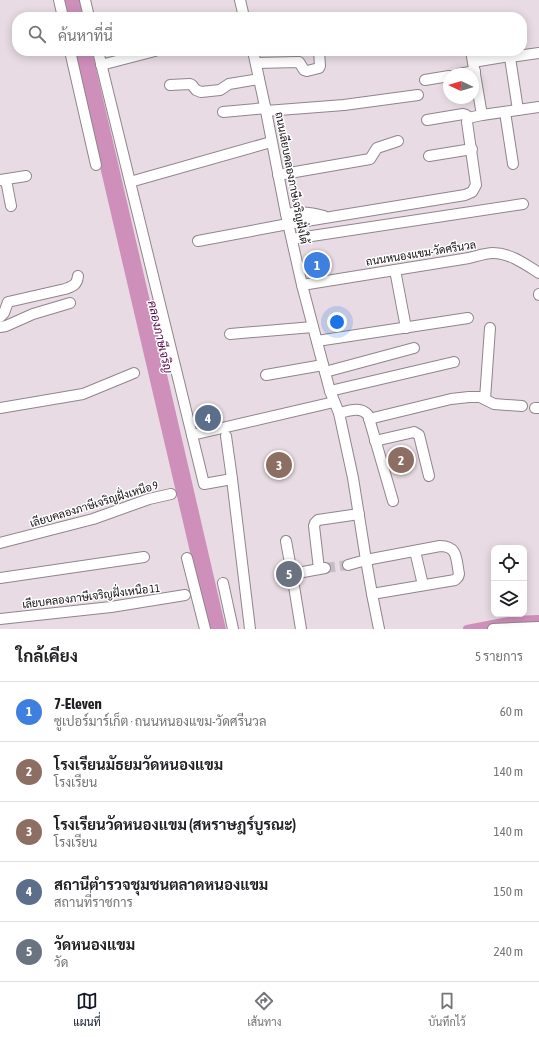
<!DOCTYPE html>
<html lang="th">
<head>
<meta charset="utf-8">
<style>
	:root { --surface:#fff; --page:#f6f6f6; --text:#202124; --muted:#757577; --line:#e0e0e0; --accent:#111827 }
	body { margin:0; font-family:"Asap Condensed",Sarabun,sans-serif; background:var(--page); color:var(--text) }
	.controls { position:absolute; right:12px; bottom:12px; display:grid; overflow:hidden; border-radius:8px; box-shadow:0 2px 10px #0003 }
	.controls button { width:36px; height:36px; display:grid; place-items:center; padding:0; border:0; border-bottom:1px solid var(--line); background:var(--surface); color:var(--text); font:20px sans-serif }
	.compass { position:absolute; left:443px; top:68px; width:36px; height:36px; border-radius:50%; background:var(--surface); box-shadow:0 2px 10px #0003; rotate:274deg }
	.you { position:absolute; left:337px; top:322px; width:14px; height:14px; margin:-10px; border:3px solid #fff; border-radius:50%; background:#1a73e8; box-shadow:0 0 0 6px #1a73e833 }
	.badge { display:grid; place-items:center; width:26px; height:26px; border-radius:50%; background:var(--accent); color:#fff; font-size:13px; font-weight:700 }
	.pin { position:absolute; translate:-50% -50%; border:2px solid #fff; box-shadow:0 1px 4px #0006 }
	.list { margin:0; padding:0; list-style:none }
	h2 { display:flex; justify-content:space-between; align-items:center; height:52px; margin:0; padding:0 16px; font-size:17px }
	h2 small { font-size:13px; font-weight:400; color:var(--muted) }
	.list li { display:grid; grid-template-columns:26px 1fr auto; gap:12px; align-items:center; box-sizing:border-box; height:60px; padding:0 16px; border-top:1px solid var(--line) }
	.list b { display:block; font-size:15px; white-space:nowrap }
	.list p { margin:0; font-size:13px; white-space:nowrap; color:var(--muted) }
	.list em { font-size:13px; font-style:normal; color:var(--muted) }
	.icon { flex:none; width:22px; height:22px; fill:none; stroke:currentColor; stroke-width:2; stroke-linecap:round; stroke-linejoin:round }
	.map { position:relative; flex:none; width:539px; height:629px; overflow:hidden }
	.search { position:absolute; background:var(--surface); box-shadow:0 2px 10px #0003; left:12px; right:12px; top:12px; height:44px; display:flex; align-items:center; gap:10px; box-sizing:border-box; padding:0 14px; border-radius:16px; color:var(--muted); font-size:15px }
	.sheet { height:352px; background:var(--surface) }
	nav { display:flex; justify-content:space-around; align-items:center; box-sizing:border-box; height:56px; border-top:1px solid var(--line); background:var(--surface); font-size:11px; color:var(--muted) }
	nav a { display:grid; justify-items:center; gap:2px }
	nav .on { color:var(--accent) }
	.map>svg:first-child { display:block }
	.water { fill:#cf8fbb }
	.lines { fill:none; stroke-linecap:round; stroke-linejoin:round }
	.canal { stroke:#cf8fbb; stroke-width:8 }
	.minor-tunnel { stroke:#c8bdc4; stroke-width:10; stroke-dasharray:10 5; stroke-linecap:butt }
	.minor-casing { stroke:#90858c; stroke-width:12 }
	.minor { stroke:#fff; stroke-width:10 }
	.labels { text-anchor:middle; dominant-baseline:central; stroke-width:3; stroke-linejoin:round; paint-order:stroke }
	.street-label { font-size:11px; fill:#151013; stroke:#fff }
	.water-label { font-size:12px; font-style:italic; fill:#5a0c49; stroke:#fff }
</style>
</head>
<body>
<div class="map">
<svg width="539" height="629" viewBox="0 0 539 629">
	<rect width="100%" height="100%" fill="#e8dbe3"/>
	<g class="water">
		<polygon points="61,0 80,0 84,17 65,17"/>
		<polygon points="73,51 92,51 226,629 208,629"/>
	</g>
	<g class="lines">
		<polyline class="canal" points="467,629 513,620 539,619"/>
		<polyline class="minor-tunnel" points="325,568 348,565"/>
		<g class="minor-casing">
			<g id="minor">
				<polyline points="59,0 63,17"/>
				<polyline points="85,0 89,17"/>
				<polyline points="240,0 244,17"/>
				<polyline points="70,51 96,165"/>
				<polyline points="98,51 130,182"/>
				<polyline points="253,51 266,111 286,214 302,285 330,391 339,413 353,478 366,560 348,565"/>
				<polyline points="471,51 482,115"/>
				<polyline points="509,51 518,110"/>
				<polyline points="510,57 539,53"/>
				<polyline points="473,62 510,56"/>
				<polyline points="256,63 299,62 304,70 307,71 319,68 320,66 319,51"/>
				<polyline points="101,65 155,51"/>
				<polyline points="459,74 475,71"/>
				<polyline points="425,80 449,76"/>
				<polyline points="170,85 190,84 192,85 196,90 201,92 220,90 229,84 259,79"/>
				<polyline points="266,111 344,105 418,95"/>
				<polyline points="223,112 266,108"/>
				<polyline points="505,112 513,164"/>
				<polyline points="427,120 463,114 466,115 468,118"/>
				<polyline points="429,156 472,149"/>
				<polyline points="278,175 370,159 377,148 398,141"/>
				<polyline points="0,180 26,176"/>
				<polyline points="4,180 7,185 11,206"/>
				<path d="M 286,214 C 300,211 311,212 324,216"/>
				<polyline points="292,239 523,204"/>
				<polyline points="198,241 288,224 465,195 472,192 476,185 467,122 468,118 482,115 539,107"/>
				<polyline points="395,270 406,328"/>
				<path d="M 302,285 L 469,258 C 477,256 486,253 493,253 C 510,253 525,264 539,273"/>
				<polyline points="539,295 539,294"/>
				<path d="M 0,317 L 4,313 L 8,302 L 65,289 C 73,286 77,285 78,276"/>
				<polyline points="0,327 6,326 33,314 70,303"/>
				<polyline points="230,334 313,327"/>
				<polyline points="317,341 468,318"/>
				<polyline points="325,372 414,348"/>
				<polyline points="266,375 323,365"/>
				<polyline points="330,391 454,362"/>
				<polyline points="485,399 490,328"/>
				<polyline points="0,408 83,394 134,373"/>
				<polyline points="535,408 539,408"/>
				<path d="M 339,413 C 349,411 360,406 368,415 L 393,501"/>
				<polyline points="369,419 451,399 469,397 480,397 494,404 522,406"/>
				<polyline points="192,435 334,402"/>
				<polyline points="226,436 232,479"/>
				<polyline points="375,441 414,432 419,435 429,476"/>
				<polyline points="286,541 292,574"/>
				<polyline points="0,543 93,519 149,499 171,494"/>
				<path d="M 440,546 C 458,546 456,559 459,574 L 458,577 L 455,580 L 372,594 L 366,560 Z"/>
				<polyline points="415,551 423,585"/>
				<polyline points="187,558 205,629"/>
				<polyline points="319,569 314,526 315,523 318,520 359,514"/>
				<polyline points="0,578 144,557"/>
				<polyline points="223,583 233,629"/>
				<polyline points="372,594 379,629"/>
				<polyline points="0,619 111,607 185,595"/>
				<polyline points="250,629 232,479 204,484 130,182 271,142"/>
				<polyline points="301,629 292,574 325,568"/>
				<polyline points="493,629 539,627"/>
			</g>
		</g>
		<use href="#minor" class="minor"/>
	</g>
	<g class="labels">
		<g class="street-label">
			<text transform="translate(292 178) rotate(79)">ถนนเลียบคลองภาษีเจริญฝั่งใต้</text>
			<text transform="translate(421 253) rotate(-9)">ถนนหนองแขม-วัดศรีนวล</text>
			<text transform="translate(94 504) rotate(-17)">เลียบคลองภาษีเจริญฝั่งเหนือ 9</text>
			<text transform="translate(91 596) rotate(-7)">เลียบคลองภาษีเจริญฝั่งเหนือ 11</text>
		</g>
		<g class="water-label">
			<text transform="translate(160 337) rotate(77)">คลองภาษีเจริญ</text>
		</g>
	</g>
</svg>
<div class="controls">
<button><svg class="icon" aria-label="locate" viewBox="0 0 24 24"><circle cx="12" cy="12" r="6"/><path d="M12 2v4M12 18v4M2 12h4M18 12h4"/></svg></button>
<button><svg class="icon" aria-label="layers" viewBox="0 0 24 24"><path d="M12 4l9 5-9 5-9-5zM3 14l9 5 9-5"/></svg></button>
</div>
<svg class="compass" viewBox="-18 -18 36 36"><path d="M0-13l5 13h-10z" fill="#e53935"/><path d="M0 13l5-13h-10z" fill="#757577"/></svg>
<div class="you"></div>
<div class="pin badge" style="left:317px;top:265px;background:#3f7fe0">1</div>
<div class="pin badge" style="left:401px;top:460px;background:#8d6e63">2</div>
<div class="pin badge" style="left:279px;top:465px;background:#8d6e63">3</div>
<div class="pin badge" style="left:208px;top:418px;background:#5c6f8a">4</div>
<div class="pin badge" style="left:289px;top:574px;background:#6b7280">5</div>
<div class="search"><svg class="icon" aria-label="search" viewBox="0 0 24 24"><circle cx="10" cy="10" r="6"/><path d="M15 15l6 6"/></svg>ค้นหาที่นี่</div>
</div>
<section class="sheet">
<h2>ใกล้เคียง<small>5 รายการ</small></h2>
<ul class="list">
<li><span class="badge" style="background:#3f7fe0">1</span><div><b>7-Eleven</b><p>ซูเปอร์มาร์เก็ต · ถนนหนองแขม-วัดศรีนวล</p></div><em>60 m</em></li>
<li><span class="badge" style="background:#8d6e63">2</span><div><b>โรงเรียนมัธยมวัดหนองแขม</b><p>โรงเรียน</p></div><em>140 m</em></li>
<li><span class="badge" style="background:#8d6e63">3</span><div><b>โรงเรียนวัดหนองแขม (สหราษฎร์บูรณะ)</b><p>โรงเรียน</p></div><em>140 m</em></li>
<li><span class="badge" style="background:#5c6f8a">4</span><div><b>สถานีตำรวจชุมชนตลาดหนองแขม</b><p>สถานที่ราชการ</p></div><em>150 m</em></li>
<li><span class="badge" style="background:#6b7280">5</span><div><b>วัดหนองแขม</b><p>วัด</p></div><em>240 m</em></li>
</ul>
</section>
<nav>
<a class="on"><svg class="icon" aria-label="map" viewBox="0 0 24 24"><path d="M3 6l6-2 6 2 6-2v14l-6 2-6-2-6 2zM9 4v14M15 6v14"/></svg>แผนที่</a>
<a><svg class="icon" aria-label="directions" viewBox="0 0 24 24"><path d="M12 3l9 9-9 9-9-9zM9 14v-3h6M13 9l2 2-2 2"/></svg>เส้นทาง</a>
<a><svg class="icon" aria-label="saved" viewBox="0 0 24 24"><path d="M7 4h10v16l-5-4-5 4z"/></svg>บันทึกไว้</a>
</nav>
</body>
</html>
